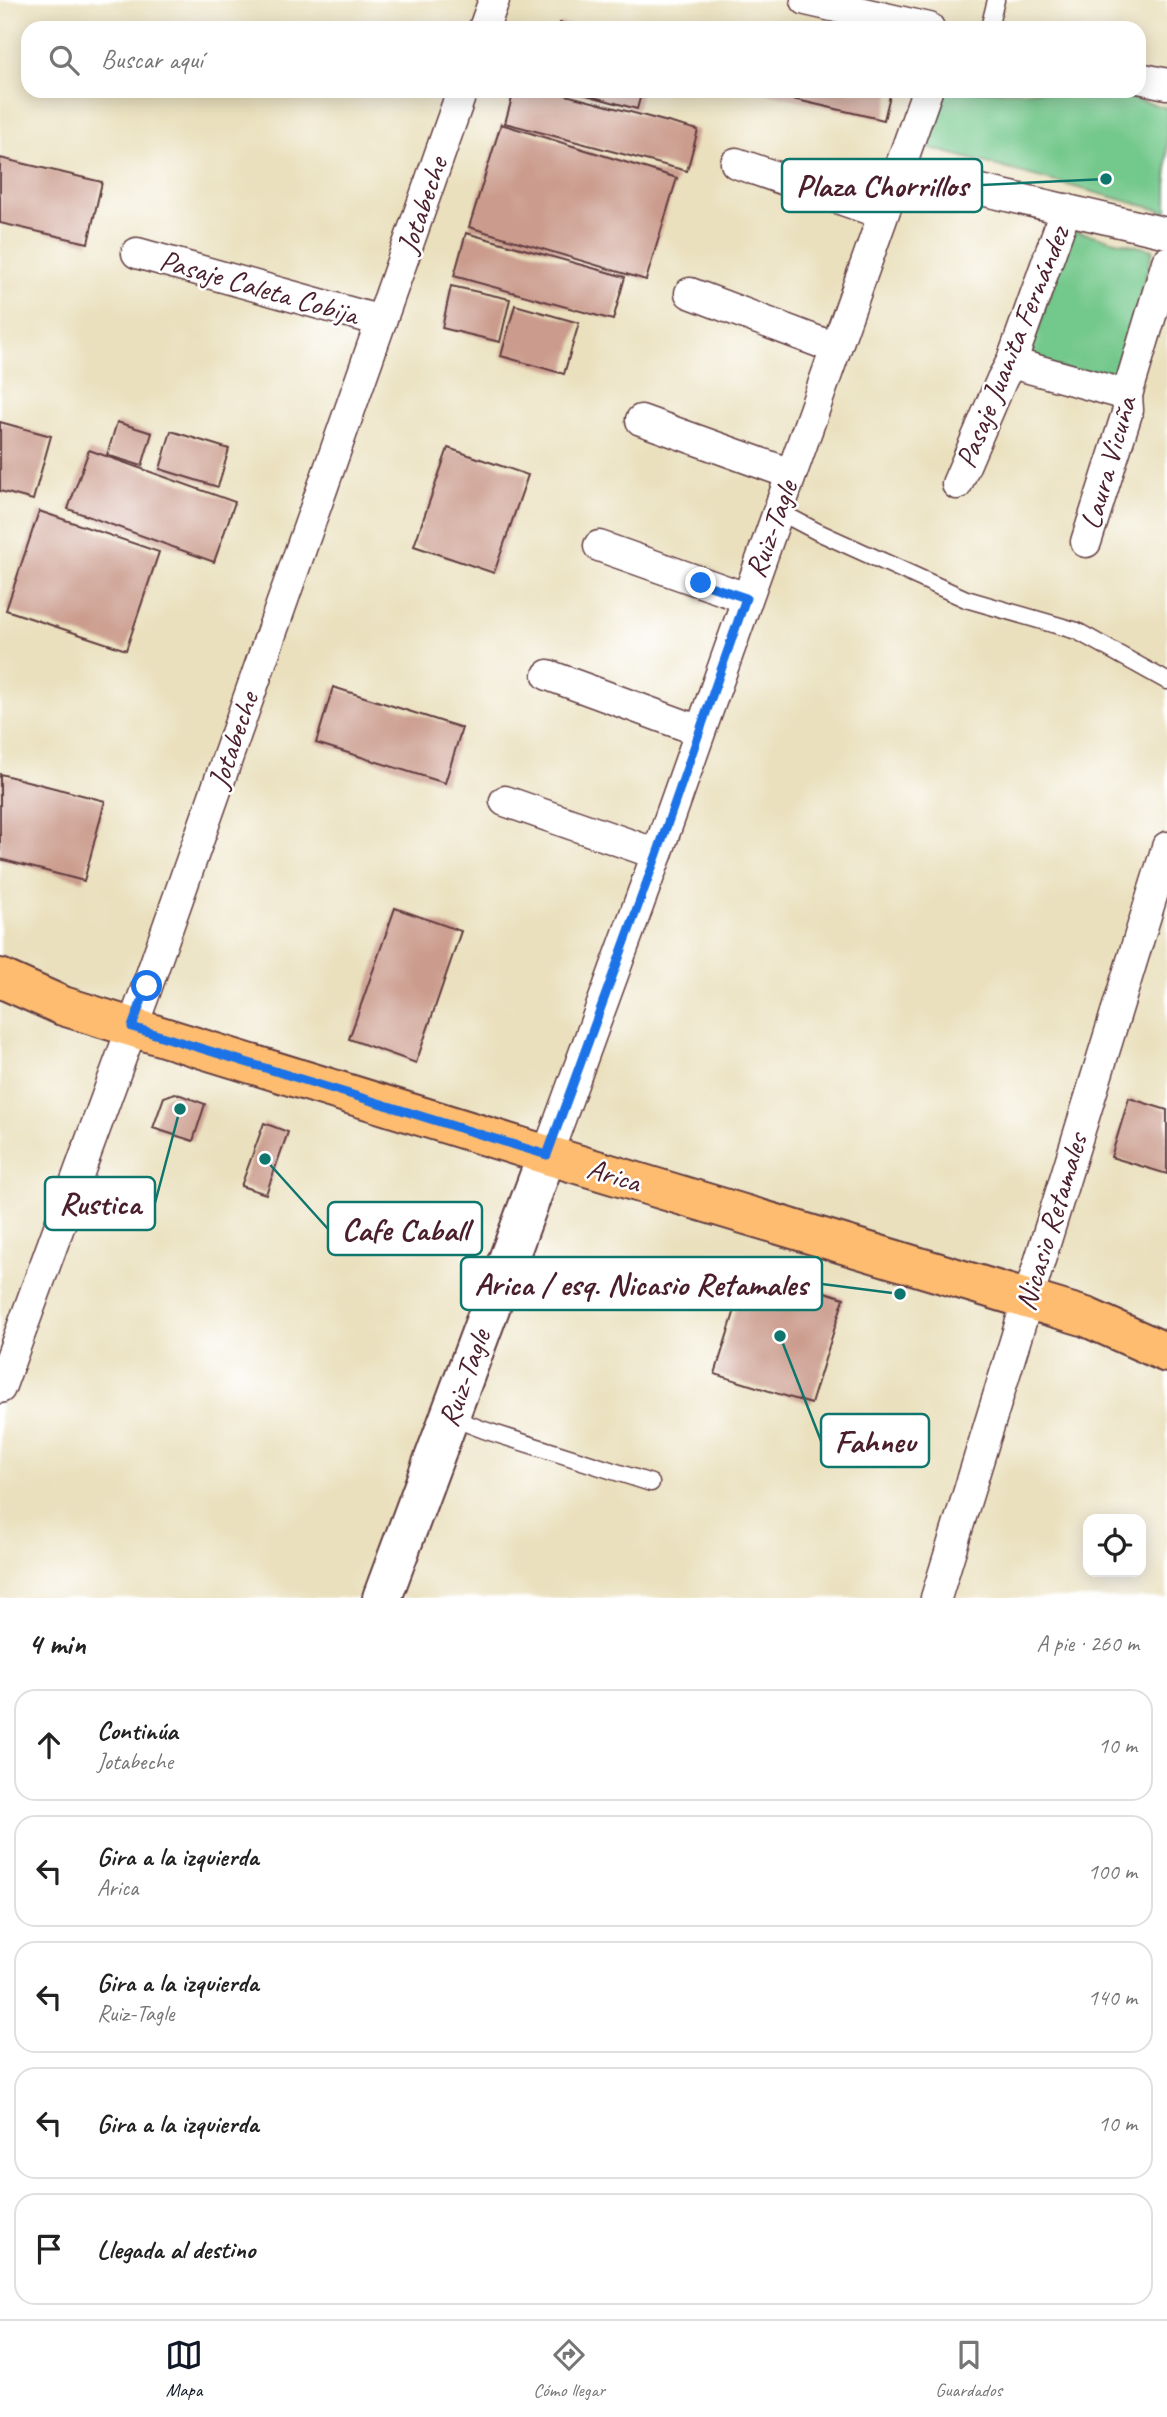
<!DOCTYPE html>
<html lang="es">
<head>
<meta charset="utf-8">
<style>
	:root { --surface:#fff; --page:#f2f2f2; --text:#222; --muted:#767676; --line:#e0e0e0; --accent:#111827 }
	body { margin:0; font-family:Caveat,sans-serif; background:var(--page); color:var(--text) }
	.controls { position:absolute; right:21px; bottom:21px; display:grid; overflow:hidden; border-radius:14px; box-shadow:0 4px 18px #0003 }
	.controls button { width:63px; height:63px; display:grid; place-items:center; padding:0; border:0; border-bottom:2px solid var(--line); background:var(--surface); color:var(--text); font:35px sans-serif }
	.stop { position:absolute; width:21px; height:21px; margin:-16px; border:5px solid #1a73e8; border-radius:50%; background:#fff }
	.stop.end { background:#1a73e8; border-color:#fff; box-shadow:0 2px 7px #0008 }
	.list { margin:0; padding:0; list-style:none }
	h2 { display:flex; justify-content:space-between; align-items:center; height:91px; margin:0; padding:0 28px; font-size:30px }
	h2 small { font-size:23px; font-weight:400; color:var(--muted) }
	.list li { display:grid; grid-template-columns:46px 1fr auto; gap:21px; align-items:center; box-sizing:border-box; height:112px; margin:0 14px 14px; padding:0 14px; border:2px solid var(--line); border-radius:21px }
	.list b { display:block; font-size:26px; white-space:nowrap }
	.list p { margin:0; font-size:23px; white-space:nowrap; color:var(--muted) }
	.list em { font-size:23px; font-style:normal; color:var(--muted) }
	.icon { flex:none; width:38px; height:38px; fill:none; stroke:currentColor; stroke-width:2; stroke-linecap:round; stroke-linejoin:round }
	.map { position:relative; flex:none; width:1167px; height:1598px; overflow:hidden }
	.search { position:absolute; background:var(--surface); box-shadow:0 4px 18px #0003; left:21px; right:21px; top:21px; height:77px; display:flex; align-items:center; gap:18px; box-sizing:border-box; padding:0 24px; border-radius:21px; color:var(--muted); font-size:26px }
	.sheet { height:721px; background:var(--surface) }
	nav { display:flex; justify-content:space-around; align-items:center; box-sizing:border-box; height:98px; border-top:2px solid var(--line); background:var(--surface); font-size:19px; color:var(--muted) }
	nav a { display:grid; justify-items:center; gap:4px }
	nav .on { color:var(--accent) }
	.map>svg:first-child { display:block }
	.green { fill:#73c88b; stroke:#5e745b; stroke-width:2 }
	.building { fill:#cb9c8d }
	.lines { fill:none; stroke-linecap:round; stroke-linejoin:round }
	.service-casing { stroke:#623c41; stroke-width:19 }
	.minor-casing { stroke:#623c41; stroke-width:33 }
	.tertiary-casing { stroke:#623c41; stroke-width:42 }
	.primary-casing { stroke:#623c41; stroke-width:42 }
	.service { stroke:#fff; stroke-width:16 }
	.minor { stroke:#fff; stroke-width:30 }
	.tertiary { stroke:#fff; stroke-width:38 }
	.primary { stroke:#fdbc70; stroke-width:38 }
	.route { stroke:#1a73e8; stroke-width:9 }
	.labels { text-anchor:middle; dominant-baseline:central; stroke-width:5; stroke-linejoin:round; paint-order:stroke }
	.street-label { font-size:30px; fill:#4a1f2b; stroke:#fff }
	.leader { fill:none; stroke:#0f766e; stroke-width:2.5 }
	.callout-dot { fill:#0f766e; stroke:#fff; stroke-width:2.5 }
	.callout { fill:#fff; stroke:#0f766e; stroke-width:2.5 }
	.callout-label { font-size:32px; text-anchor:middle; font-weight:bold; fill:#4a1f2b }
</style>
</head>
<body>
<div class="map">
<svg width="1167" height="1598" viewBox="0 0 1167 1598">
	<rect width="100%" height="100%" fill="#fff"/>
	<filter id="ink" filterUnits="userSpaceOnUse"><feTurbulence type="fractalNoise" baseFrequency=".0143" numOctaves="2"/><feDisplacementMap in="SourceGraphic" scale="14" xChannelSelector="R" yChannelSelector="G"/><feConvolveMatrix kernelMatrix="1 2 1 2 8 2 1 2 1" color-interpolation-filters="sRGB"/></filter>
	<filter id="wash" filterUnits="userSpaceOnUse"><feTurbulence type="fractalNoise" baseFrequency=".00686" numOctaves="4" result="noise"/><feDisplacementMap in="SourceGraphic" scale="28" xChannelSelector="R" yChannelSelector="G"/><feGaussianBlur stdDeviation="1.57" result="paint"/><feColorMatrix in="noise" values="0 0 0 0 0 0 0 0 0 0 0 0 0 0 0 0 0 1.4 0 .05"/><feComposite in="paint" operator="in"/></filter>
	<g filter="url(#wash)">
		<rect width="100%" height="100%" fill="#eae0bd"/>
		<g class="green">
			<polygon points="943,91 1105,91 1167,108 1167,212 923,146"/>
			<polygon points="1071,230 1153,250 1116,384 1028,359"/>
		</g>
		<g id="blocks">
			<g class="building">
				<polygon points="560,23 577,27 577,28 559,28"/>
				<polygon points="514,91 551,91 698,130 687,171 505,123"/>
				<polygon points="572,91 642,91 637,109"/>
				<polygon points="758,91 891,91 884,120"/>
				<polygon points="501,124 677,178 646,280 469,227"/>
				<polygon points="0,158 102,182 88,243 0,223"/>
				<polygon points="466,233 625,277 613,320 454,276"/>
				<polygon points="451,286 510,299 500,342 442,328"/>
				<polygon points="515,305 579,323 564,374 501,356"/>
				<polygon points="0,422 51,436 33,500 0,491"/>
				<polygon points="117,422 152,433 142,466 107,455"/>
				<polygon points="171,431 229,449 218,487 160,469"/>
				<polygon points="448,448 528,475 494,573 414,546"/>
				<polygon points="89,450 235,502 214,562 68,509"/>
				<polygon points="39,511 159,552 126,650 6,610"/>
				<polygon points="333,687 462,728 445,783 316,743"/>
				<polygon points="0,774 105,801 84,881 0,859"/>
				<polygon points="395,908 461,931 416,1063 349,1039"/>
				<polygon points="175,1093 205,1104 193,1141 153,1128 164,1097"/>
				<polygon points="1129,1098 1167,1110 1167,1174 1111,1157"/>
				<polygon points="264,1123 288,1132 266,1194 241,1186"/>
				<polygon points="748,1268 844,1298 811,1404 715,1374"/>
			</g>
		</g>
	</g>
	<g filter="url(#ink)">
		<use href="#blocks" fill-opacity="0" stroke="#623c41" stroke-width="2"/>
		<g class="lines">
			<g class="service-casing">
				<g id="service">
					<polyline points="989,28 996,0"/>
					<polyline points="778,511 816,531 966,599 1077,631 1167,681"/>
					<polyline points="450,1417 484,1430 651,1483"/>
				</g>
			</g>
			<g class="minor-casing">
				<g id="minor">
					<polyline points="806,0 929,28"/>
					<polyline points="484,28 494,0"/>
					<polyline points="1139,78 1167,84"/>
					<polyline points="736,163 883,214"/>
					<polyline points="899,171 1167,233"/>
					<polyline points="137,253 381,321"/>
					<polyline points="690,293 835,348"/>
					<polyline points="1011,363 1127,395"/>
					<polyline points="641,420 791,474"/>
					<polyline points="957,484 1002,379 1011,363 1066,209"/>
					<polyline points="1086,542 1128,410 1127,395 1167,262"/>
					<polyline points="599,546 746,598"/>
					<polyline points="548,675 700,731"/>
					<polyline points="505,801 657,854"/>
					<polyline points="547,1155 657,854 927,91"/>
					<polyline points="0,1388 144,995 462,91"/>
					<polyline points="936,1598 1167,847"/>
				</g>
			</g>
			<g class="tertiary-casing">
				<polyline id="tertiary" points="382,1598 547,1155"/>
			</g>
			<g class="primary-casing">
				<polyline id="primary" points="0,978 63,1006 547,1155 1086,1317 1167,1353"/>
			</g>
			<use href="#service" class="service"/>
			<use href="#minor" class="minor"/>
			<use href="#tertiary" class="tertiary"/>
			<use href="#primary" class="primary"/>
		</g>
	</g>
	<g class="lines" filter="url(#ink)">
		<polyline class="route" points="147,986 132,1027 547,1155 657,854 746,598 701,583"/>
	</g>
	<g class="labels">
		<g class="street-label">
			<text transform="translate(422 205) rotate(-71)">Jotabeche</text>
			<text transform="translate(259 287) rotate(16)">Pasaje Caleta Cobija</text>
			<text transform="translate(1012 347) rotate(-68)">Pasaje Juanita Fernández</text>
			<text transform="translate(1108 463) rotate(-74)">Laura Vicuña</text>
			<text transform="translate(771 529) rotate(-70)">Ruiz-Tagle</text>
			<text transform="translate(233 740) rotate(-71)">Jotabeche</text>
			<text transform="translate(614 1175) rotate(17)">Arica</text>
			<text transform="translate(1051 1222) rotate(-73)">Nicasio Retamales</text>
			<text transform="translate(464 1378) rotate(-70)">Ruiz-Tagle</text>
		</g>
	</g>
	<path class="leader" d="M1106 179L982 185M180 1109L155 1203M265 1159L328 1229M900 1294L822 1284M780 1336L821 1441"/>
	<g class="callout-dot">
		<circle cx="1106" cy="179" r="7"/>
		<circle cx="180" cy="1109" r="7"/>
		<circle cx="265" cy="1159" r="7"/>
		<circle cx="900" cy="1294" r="7"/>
		<circle cx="780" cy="1336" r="7"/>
	</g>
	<g class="callout">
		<rect x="782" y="159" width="200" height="53" rx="7"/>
		<rect x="45" y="1177" width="110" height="53" rx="7"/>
		<rect x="328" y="1202" width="154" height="53" rx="7"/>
		<rect x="461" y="1257" width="361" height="53" rx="7"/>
		<rect x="821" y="1414" width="108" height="53" rx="7"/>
	</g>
	<g class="callout-label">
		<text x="882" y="196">Plaza Chorrillos</text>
		<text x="100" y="1214">Rustica</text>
		<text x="405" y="1240">Cafe Caball</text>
		<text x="641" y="1295">Arica / esq. Nicasio Retamales</text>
		<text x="875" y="1452">Fahneu</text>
	</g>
</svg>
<div class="controls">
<button><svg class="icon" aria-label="locate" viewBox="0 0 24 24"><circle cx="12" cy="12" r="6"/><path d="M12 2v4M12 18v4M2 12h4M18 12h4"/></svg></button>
</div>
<div class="stop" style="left:147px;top:986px"></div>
<div class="stop end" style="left:701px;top:583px"></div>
<div class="search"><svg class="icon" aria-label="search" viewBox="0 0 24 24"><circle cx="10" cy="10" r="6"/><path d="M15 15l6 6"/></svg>Buscar aquí</div>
</div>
<section class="sheet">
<h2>4 min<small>A pie · 260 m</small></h2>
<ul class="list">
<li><svg class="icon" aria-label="ahead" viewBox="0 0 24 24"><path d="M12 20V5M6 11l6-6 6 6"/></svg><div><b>Continúa</b><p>Jotabeche</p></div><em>10 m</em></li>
<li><svg class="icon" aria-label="left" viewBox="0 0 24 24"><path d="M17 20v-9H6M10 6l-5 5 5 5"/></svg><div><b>Gira a la izquierda</b><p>Arica</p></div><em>100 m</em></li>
<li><svg class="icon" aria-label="left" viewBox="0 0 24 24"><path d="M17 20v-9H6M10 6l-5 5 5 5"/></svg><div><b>Gira a la izquierda</b><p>Ruiz-Tagle</p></div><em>140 m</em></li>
<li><svg class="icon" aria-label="left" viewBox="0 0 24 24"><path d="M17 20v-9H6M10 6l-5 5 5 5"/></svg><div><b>Gira a la izquierda</b></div><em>10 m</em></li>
<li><svg class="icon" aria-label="arrive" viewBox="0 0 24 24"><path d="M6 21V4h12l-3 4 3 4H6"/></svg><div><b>Llegada al destino</b></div></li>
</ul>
</section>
<nav>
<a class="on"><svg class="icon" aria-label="map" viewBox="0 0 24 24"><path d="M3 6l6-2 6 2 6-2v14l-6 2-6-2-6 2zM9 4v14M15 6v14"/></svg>Mapa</a>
<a><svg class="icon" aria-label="directions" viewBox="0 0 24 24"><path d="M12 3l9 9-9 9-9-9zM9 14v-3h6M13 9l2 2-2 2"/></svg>Cómo llegar</a>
<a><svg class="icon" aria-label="saved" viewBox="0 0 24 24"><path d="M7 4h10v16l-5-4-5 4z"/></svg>Guardados</a>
</nav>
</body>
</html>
